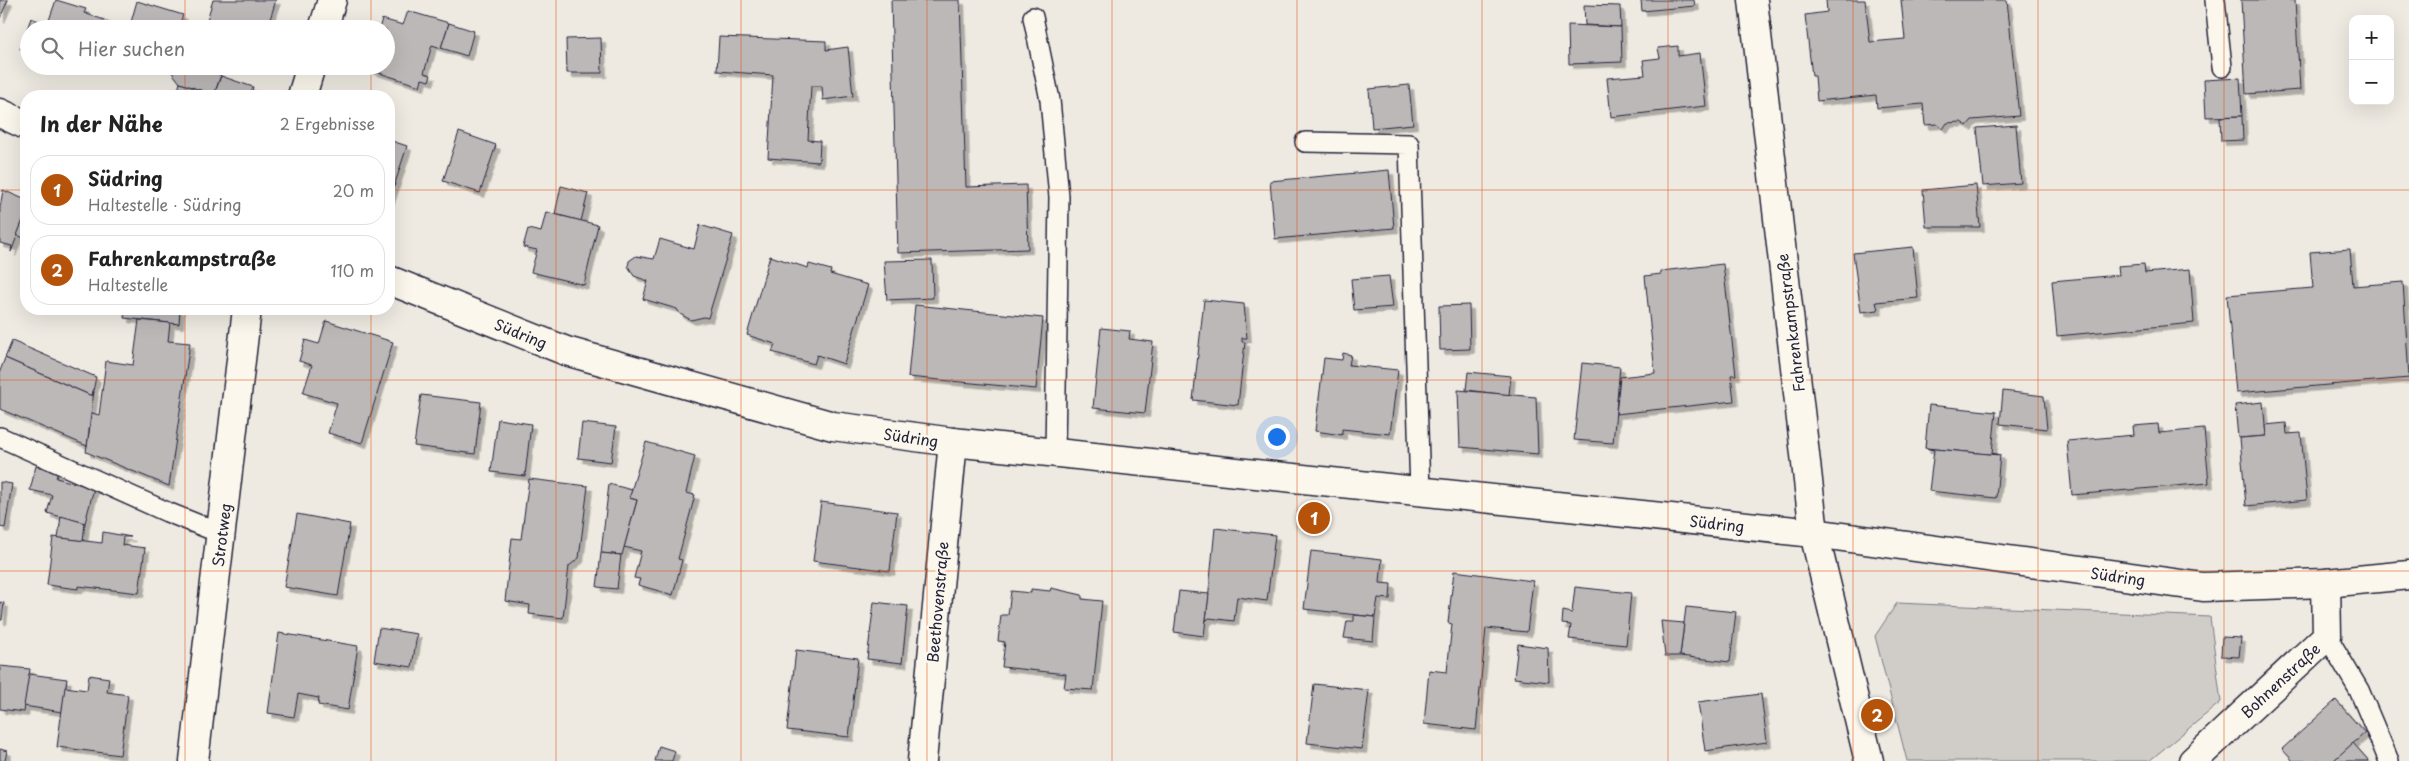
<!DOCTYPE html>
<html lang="de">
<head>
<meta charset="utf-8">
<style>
	:root { --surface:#fff; --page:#f6f6f6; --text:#222; --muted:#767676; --line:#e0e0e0; --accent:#b45309 }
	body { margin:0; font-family:"Playpen Sans",sans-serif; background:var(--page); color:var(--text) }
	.controls { position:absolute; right:15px; top:15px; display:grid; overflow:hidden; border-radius:10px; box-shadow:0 5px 20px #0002 }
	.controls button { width:45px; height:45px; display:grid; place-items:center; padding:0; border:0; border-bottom:1px solid var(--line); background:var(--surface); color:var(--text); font:25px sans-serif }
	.you { position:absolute; left:1276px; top:436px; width:18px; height:18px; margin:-12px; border:4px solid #fff; border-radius:50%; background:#1a73e8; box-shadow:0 0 0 8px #1a73e833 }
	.badge { display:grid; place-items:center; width:32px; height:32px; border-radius:50%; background:var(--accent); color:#fff; font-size:16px; font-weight:700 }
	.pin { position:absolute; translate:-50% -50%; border:2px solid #fff; box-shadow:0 1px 5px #0006 }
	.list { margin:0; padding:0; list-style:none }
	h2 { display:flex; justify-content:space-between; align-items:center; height:65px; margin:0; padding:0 20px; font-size:21px }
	h2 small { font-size:16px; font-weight:400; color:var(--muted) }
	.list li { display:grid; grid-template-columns:32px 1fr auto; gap:15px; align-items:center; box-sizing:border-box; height:70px; margin:0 10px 10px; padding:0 10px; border:1px solid var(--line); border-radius:20px }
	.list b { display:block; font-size:19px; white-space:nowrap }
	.list p { margin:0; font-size:16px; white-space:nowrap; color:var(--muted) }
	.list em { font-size:16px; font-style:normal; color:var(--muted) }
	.icon { flex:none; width:28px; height:28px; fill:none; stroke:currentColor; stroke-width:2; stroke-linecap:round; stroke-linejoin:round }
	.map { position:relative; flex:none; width:2409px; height:761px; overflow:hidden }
	.search { position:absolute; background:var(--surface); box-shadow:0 5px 20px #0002; left:20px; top:20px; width:375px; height:55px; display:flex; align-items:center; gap:12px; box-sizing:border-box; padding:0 18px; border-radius:28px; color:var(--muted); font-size:19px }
	.panel { position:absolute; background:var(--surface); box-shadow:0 5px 20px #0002; left:20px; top:90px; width:375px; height:225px; border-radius:20px }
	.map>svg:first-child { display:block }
	.green { fill:#d0cdc9; stroke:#797882 }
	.building { fill:#bcb8b8; stroke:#22223b; filter:url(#shadow) }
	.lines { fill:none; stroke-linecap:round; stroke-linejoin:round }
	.lane-casing { stroke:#22223b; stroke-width:22 }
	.street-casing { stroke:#22223b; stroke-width:31 }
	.lane { stroke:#fbf7ec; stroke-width:19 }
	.street { stroke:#fbf7ec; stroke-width:28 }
	.grid { fill:none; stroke:#de560e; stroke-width:1; stroke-opacity:0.55 }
	.labels { text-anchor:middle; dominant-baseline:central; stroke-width:5; stroke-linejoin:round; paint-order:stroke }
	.street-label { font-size:15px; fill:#22223b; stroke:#fbf7ec }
</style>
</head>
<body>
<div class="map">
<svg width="2409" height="761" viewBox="0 0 2409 761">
	<defs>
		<filter id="shadow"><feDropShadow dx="4.5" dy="4.5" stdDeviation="0" flood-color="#0004"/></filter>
	</defs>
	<rect width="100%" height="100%" fill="#eeeae2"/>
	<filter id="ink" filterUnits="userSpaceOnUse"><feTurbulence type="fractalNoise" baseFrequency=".02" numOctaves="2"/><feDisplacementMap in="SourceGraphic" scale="10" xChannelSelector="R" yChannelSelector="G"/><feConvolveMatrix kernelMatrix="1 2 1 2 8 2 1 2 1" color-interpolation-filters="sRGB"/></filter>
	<g filter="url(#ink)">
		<polygon class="green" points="1897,603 2210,617 2221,702 2149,761 1907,761 1875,636"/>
		<g class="building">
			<polygon points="0,0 8,0 0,18"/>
			<polygon points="56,0 86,9 84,13 110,22 108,29 46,29"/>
			<polygon points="213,0 276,0 267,29 234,29 207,20"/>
			<polygon points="891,0 960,0 966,187 1026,185 1028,249 898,253"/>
			<polygon points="1641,0 1694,0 1695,6 1642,11"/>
			<polygon points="1826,0 1865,0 1870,42 1905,39 1901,0 2007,0 2019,116 1972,120 1967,126 1961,122 1947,123 1943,129 1937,124 1925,125 1923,104 1877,108 1876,95 1817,101 1815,76 1812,76 1805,15 1827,12"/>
			<polygon points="2241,0 2295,0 2300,90 2246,94"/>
			<polygon points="137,1 183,15 178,29 129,29"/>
			<polygon points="1584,5 1620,6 1621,27 1585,25"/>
			<polygon points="408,11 449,23 441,48 432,45 424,73 431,75 429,81 422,79 420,86 367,69 368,66 386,66 386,29 379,29 382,19 403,25"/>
			<polygon points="31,18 47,24 46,29 29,29 29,52 20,49"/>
			<polygon points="449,23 474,31 467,56 441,48"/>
			<polygon points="1568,25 1621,27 1622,62 1569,64"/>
			<polygon points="719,37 826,41 826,50 848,47 853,96 823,100 822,86 811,86 808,140 820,141 819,162 768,158 773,75 717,71"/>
			<polygon points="601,38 602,73 567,73 566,39"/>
			<polygon points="1678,46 1678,56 1700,53 1706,106 1611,117 1607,78 1645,75 1643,60 1660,58 1658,48"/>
			<polygon points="167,66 197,66 221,75 214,95 180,83"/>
			<polygon points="221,76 253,87 250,96 214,95"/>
			<polygon points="2240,78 2242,116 2206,117 2204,80"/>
			<polygon points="180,83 214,95 217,96 176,96"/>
			<polygon points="1409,85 1413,124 1372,128 1369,89"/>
			<polygon points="2242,116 2243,140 2221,141 2220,117"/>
			<polygon points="2016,125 2021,183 1983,186 1977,128"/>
			<polygon points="459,132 496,145 480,193 443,181"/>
			<polygon points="389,140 407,146 389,202"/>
			<polygon points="1389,170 1394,228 1275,239 1270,181"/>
			<polygon points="1976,185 1980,227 1926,227 1923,190"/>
			<polygon points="561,186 588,193 581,221 555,214"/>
			<polygon points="3,190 26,200 26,213 11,252 12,246 0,243 0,208"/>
			<polygon points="546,212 598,225 584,285 531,272 537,250 523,247 528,229 541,232"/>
			<polygon points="26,213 26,239 17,235"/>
			<polygon points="700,225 733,235 708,318 704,317 691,320 680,314 677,309 643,299 648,281 634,276 628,266 629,261 636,256 654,259 660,239 694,249"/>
			<polygon points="1913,247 1918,298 1876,302 1878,310 1861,312 1853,253"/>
			<polygon points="2350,249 2353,286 2403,282 2409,378 2236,393 2227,295 2313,288 2310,252"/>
			<polygon points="770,256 808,268 809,264 831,270 830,274 868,285 844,364 817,355 814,364 772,352 775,344 747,335"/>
			<polygon points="932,260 933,298 887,300 884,261"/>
			<polygon points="1723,264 1736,375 1731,375 1734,401 1616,414 1620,377 1655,373 1645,276 1661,274 1661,271"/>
			<polygon points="2144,264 2145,273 2190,269 2194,323 2057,336 2052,281 2119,275 2118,266"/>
			<polygon points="1389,276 1393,307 1354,310 1351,279"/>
			<polygon points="1204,300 1244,304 1247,338 1242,338 1242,342 1245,342 1238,405 1193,400"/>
			<polygon points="915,305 1043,318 1036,389 908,377"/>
			<polygon points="1469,305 1470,349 1440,350 1439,306"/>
			<polygon points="125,309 180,309 179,324 124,318"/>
			<polygon points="139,320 170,323 168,341 190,343 169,486 86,452 92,413 99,415 106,361 133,365"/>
			<polygon points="326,321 393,342 362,443 328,433 337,403 303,393 312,365 299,361 305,340 319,344"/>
			<polygon points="1101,328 1130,331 1129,339 1153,342 1145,413 1093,408"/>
			<polygon points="12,341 96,377 92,396 5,358"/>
			<polygon points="1343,353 1351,355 1349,365 1398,370 1390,434 1342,429 1342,435 1315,431 1324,358 1342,360"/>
			<polygon points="5,358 92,396 94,391 87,446 0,409 0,371"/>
			<polygon points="1582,363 1620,367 1613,443 1574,440"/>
			<polygon points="1468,372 1511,376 1509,395 1466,390"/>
			<polygon points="1458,390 1536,397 1538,454 1460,447"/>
			<polygon points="2003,391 2044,396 2047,429 2000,424"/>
			<polygon points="421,395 481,402 475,454 414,446"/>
			<polygon points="2263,402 2266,436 2238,438 2235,405"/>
			<polygon points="1929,405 1996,412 1992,453 2000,455 1925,448"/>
			<polygon points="498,419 531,424 525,476 491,472"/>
			<polygon points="582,423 616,427 611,462 578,458"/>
			<polygon points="2286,423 2287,434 2301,433 2307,500 2246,506 2240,438 2266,436 2265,425"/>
			<polygon points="2158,424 2159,433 2204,429 2209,483 2072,495 2067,441 2134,435 2133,426"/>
			<polygon points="646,442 695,456 686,493 695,495 678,559 682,560 673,595 638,585 640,579 634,578 641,551 624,547 637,500 629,498"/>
			<polygon points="1925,448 2000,455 1996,498 1929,491 1934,450"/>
			<polygon points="36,466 58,472 56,478 94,488 85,523 47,513 52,495 30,490"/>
			<polygon points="529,479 588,486 579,558 569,566 563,618 529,614 530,605 505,601 512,538 521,539"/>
			<polygon points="0,482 12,484 5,528 0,527"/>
			<polygon points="609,484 632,490 629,498 637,500 622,555 601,553"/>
			<polygon points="821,502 897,512 890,571 813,561"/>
			<polygon points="297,514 350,524 338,596 284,587"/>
			<polygon points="61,516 85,523 83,541 58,538"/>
			<polygon points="1215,528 1275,535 1267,601 1237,597 1234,621 1209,618 1206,621"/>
			<polygon points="103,532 131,537 123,537 122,545 145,548 139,593 78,586 78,589 47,585 53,537 102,543"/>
			<polygon points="1311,551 1382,559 1380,583 1391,584 1390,599 1378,598 1375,617 1304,609"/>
			<polygon points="601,553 621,555 617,589 597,587"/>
			<polygon points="1454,571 1533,581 1527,632 1486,628 1476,730 1424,724 1429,670 1447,672 1452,624 1448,623"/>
			<polygon points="1575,587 1631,593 1626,645 1569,639 1571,625 1562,624 1563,611 1572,613"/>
			<polygon points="1051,588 1082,595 1082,599 1102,601 1093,690 1064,688 1066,674 1002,667 1005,642 998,641 1001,615 1008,615 1011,591 1031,593 1031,589 1050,591"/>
			<polygon points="1179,591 1209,594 1204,636 1174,632"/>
			<polygon points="0,602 4,603 2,620 0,620"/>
			<polygon points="874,602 908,606 902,663 867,659"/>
			<polygon points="1686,607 1736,612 1730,662 1680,656"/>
			<polygon points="1354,615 1375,617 1373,641 1344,638 1347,621 1354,621"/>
			<polygon points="1661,621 1684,623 1680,656 1665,656"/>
			<polygon points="379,628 417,634 412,667 374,661"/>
			<polygon points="279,633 358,646 348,710 318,705 319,698 298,694 294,717 268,713"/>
			<polygon points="2222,637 2241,638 2239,657 2221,656"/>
			<polygon points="1518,644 1548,648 1549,682 1514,678"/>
			<polygon points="796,650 858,658 849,737 787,730"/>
			<polygon points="0,666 30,669 24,712 0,709"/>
			<polygon points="29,674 67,679 62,712 24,706"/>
			<polygon points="89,675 109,678 107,692 128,695 120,755 57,747 65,687 87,690"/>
			<polygon points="1314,684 1369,690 1362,749 1307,743"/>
			<polygon points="1761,694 1767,742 1705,751 1698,702"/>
			<polygon points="2336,700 2365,733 2333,761 2293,761 2282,749"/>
			<polygon points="2353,743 2369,761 2333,761"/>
			<polygon points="659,746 675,751 672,761 655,761"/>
			<polygon points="0,749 7,751 5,761 0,761"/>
		</g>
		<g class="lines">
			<g class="lane-casing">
				<g id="lane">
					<polyline points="2215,0 2222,67"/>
					<polyline points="1033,17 1050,100 1059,197 1055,453"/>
					<polyline points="1305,142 1409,144 1420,492"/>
					<polyline points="0,437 167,512 222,534"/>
					<polyline points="2327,636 2359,690 2389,761"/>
				</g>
			</g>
			<g class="street-casing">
				<g id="street">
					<polyline points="1753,0 1814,533 1869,761"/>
					<polyline points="323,29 332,0"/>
					<polyline points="302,96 311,66"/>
					<polyline points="0,113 26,125"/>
					<polyline points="389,280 566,351 833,426 953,442 1814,533 2203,587 2326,583 2409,575"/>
					<polyline points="194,761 247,309"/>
					<polyline points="922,761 953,442"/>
					<polyline points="2193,761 2327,636 2326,583"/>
				</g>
			</g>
			<use href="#lane" class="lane"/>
			<use href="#street" class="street"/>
		</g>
	</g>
	<path class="grid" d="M 185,0 L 185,29M 371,0 L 371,29M 556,0 L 556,761M 741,0 L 741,761M 927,0 L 927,761M 1112,0 L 1112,761M 1297,0 L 1297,761M 1482,0 L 1482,761M 1668,0 L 1668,761M 1853,0 L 1853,761M 2038,0 L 2038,761M 2224,0 L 2224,761M 185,66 L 185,96M 371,66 L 371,96M 0,190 L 26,190M 389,190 L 2409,190M 185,309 L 185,761M 371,309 L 371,761M 0,380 L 2409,380M 0,571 L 2409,571"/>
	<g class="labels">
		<g class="street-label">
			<text transform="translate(1790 323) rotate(-97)">Fahrenkampstraße</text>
			<text transform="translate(521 333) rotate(22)">Südring</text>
			<text transform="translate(911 437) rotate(8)">Südring</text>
			<text transform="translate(1717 523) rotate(6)">Südring</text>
			<text transform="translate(221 535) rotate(-83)">Strotweg</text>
			<text transform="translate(2118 576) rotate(8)">Südring</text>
			<text transform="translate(937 602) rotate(-85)">Beethovenstraße</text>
			<text transform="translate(2280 680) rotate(-43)">Bohnenstraße</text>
		</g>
	</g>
</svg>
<div class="controls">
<button>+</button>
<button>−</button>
</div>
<div class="you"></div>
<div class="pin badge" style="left:1314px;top:518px">1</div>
<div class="pin badge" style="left:1877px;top:715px">2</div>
<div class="search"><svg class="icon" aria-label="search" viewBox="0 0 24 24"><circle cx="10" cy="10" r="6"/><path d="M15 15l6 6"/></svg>Hier suchen</div>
<section class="panel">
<h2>In der Nähe<small>2 Ergebnisse</small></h2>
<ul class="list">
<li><span class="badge">1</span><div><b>Südring</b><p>Haltestelle · Südring</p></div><em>20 m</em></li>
<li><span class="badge">2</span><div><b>Fahrenkampstraße</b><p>Haltestelle</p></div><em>110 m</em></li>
</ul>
</section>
</div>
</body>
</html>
